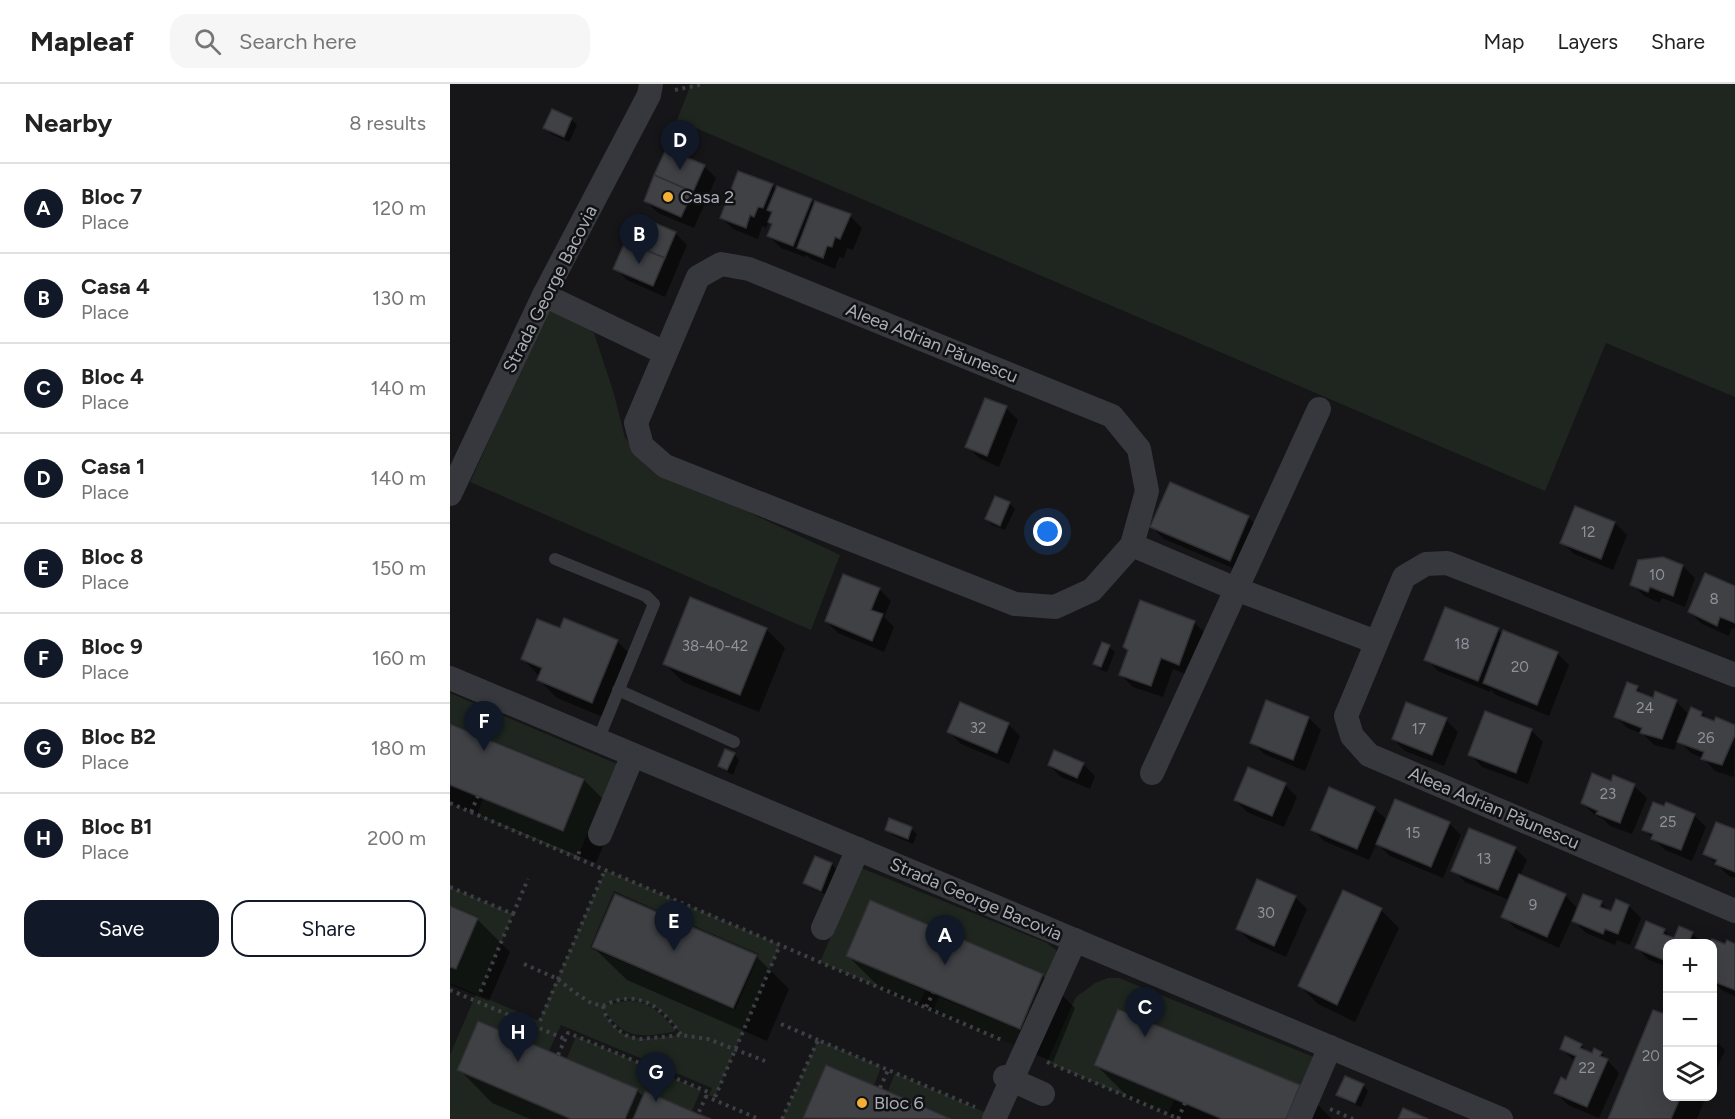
<!DOCTYPE html>
<html lang="en">
<head>
<meta charset="utf-8">
<style>
	:root { --surface:#fff; --page:#f6f6f6; --text:#222; --muted:#767676; --line:#e0e0e0; --accent:#111827 }
	body { margin:0; font-family:Figtree,sans-serif; background:var(--page); color:var(--text) }
	.controls { position:absolute; right:18px; bottom:18px; display:grid; overflow:hidden; border-radius:12px; box-shadow:0 6px 24px #0002 }
	.controls button { width:54px; height:54px; display:grid; place-items:center; padding:0; border:0; border-bottom:2px solid var(--line); background:var(--surface); color:var(--text); font:30px sans-serif }
	.you { position:absolute; left:598px; top:448px; width:21px; height:21px; margin:-15px; border:4px solid #fff; border-radius:50%; background:#1a73e8; box-shadow:0 0 0 9px #1a73e833 }
	.badge { display:grid; place-items:center; width:39px; height:39px; border-radius:50%; background:var(--accent); color:#fff; font-size:20px; font-weight:700 }
	.pin { position:absolute; translate:-50% -50px; filter:drop-shadow(0 2px 3px #0008) }
	.pin::after { content:''; position:absolute; top:32px; width:21px; height:18px; background:inherit; clip-path:polygon(0 0,100% 0,50% 100%) }
	.list { margin:0; padding:0; list-style:none }
	h2 { display:flex; justify-content:space-between; align-items:center; height:78px; margin:0; padding:0 24px; font-size:26px }
	h2 small { font-size:20px; font-weight:400; color:var(--muted) }
	.list li { display:grid; grid-template-columns:39px 1fr auto; gap:18px; align-items:center; box-sizing:border-box; height:90px; padding:0 24px; border-top:2px solid var(--line) }
	.list b { display:block; font-size:22px; white-space:nowrap }
	.list p { margin:0; font-size:20px; white-space:nowrap; color:var(--muted) }
	.list em { font-size:20px; font-style:normal; color:var(--muted) }
	.actions { display:flex; gap:12px; padding:18px 24px }
	.actions a { flex:1; padding:14px 0; border:2px solid var(--accent); border-radius:18px; text-align:center; font-size:21px; color:var(--accent) }
	.actions .main { background:var(--accent); color:#fff }
	.icon { flex:none; width:33px; height:33px; fill:none; stroke:currentColor; stroke-width:2; stroke-linecap:round; stroke-linejoin:round }
	.map { position:relative; flex:none; width:1285px; height:1035px; overflow:hidden }
	header { display:flex; align-items:center; gap:36px; box-sizing:border-box; height:84px; padding:0 30px; background:var(--surface); border-bottom:2px solid var(--line) }
	header strong { font-size:28px }
	nav { display:flex; gap:33px; margin-inline-start:auto; font-size:21px }
	.search { width:420px; height:54px; background:var(--page); display:flex; align-items:center; gap:15px; box-sizing:border-box; padding:0 21px; border-radius:18px; color:var(--muted); font-size:22px }
	main { display:flex }
	aside { flex:1; background:var(--surface) }
	.map>svg:first-child { display:block }
	.green { fill:#1e261f; fill-rule:evenodd }
	.shadow { fill:#0007 }
	.building { fill:#404145; stroke:#303034; stroke-width:1.5 }
	.lines { fill:none; stroke-linecap:round; stroke-linejoin:round }
	.path { stroke:#3d3f44; stroke-width:4; stroke-dasharray:3 4.5; stroke-linecap:butt }
	.lane { stroke:#37383d; stroke-width:12 }
	.street { stroke:#37383d; stroke-width:24 }
	.poi-dot { fill:#f2b134; stroke:#111113; stroke-width:2 }
	.labels { text-anchor:middle; dominant-baseline:central; stroke-width:5; stroke-linejoin:round; paint-order:stroke }
	.number-label { font-size:15px; fill:#8e929b }
	.poi-label { font-size:18px; fill:#a8adb8; stroke:#111113; text-anchor:start }
	.street-label { font-size:18px; fill:#a8adb8; stroke:#111113 }
</style>
</head>
<body>
<header>
<strong>Mapleaf</strong>
<div class="search"><svg class="icon" aria-label="search" viewBox="0 0 24 24"><circle cx="10" cy="10" r="6"/><path d="M15 15l6 6"/></svg>Search here</div>
<nav><a>Map</a><a>Layers</a><a>Share</a></nav>
</header>
<main>
<aside>
<h2>Nearby<small>8 results</small></h2>
<ul class="list">
<li><span class="badge">A</span><div><b>Bloc 7</b><p>Place</p></div><em>120 m</em></li>
<li><span class="badge">B</span><div><b>Casa 4</b><p>Place</p></div><em>130 m</em></li>
<li><span class="badge">C</span><div><b>Bloc 4</b><p>Place</p></div><em>140 m</em></li>
<li><span class="badge">D</span><div><b>Casa 1</b><p>Place</p></div><em>140 m</em></li>
<li><span class="badge">E</span><div><b>Bloc 8</b><p>Place</p></div><em>150 m</em></li>
<li><span class="badge">F</span><div><b>Bloc 9</b><p>Place</p></div><em>160 m</em></li>
<li><span class="badge">G</span><div><b>Bloc B2</b><p>Place</p></div><em>180 m</em></li>
<li><span class="badge">H</span><div><b>Bloc B1</b><p>Place</p></div><em>200 m</em></li>
</ul>
<div class="actions"><a class="main">Save</a><a>Share</a></div>
</aside>
<div class="map">
<svg width="1285" height="1035" viewBox="0 0 1285 1035">
	<rect width="100%" height="100%" fill="#161618"/>
	<g class="green">
		<polygon points="241,0 1285,0 1285,313 1156,259 1095,407 227,36"/>
		<polygon points="100,223 144,249 164,310 175,354 204,384 390,471 361,546 20,398"/>
		<polygon points="0,609 167,680 127,774 27,731 33,715 113,748 135,694 0,639"/>
		<polygon points="411,784 597,859 606,866 610,881 567,963 483,926 489,913 570,946 593,889 420,816 396,872 475,907 469,920 370,878"/>
		<path d="M 155,786 L 227,817 L 220,832 L 164,807 L 140,864 L 285,926 L 309,870 L 232,837 L 239,822 L 330,861 L 265,1013 L 259,1011 L 262,1004 L 111,941 L 99,967 L 28,936 L 7,986 L 120,1035 L 0,1035 L 0,971 L 26,910 L 0,899 L 0,884 L 7,886 L 29,833 L 0,821 L 0,803 L 63,830 L 29,911 L 89,937 ZM 178,915 C 205,918 217,929 231,951 C 207,952 182,962 164,942 C 159,936 156,933 154,926 C 174,956 194,954 226,947 C 213,932 202,917 179,917 C 172,917 163,920 156,921 L 164,917 Z"/>
		<polygon points="658,894 669,894 866,974 841,1035 836,1035 850,1001 668,924 643,981 724,1016 718,1030 597,978 626,913 645,899"/>
		<polygon points="126,952 251,1006 242,1027 194,1007 182,1035 176,1035 189,1005 117,974"/>
		<polygon points="368,956 431,983 424,1001 376,980 352,1035 332,1035"/>
		<polygon points="445,989 541,1031 539,1035 503,1035 438,1007"/>
	</g>
	<g class="shadow">
		<polygon points="121,35 127,41 119,58 101,50 95,44"/>
		<polygon points="254,82 266,94 244,144 208,129 196,117"/>
		<polygon points="322,101 327,106 361,117 365,121 400,132 412,144 403,166 397,164 394,174 389,173 385,185 361,175 356,171 355,173 331,164 319,152 323,142 319,137 316,144 312,142 308,155 283,145 271,133"/>
		<polygon points="225,149 237,161 215,213 177,196 165,184"/>
		<polygon points="556,324 568,336 549,383 529,374 517,362"/>
		<polygon points="559,419 565,425 555,446 542,441 536,435"/>
		<polygon points="1126,424 1165,439 1177,451 1163,486 1124,470 1112,458"/>
		<polygon points="798,433 810,445 792,488 714,455 702,443"/>
		<polygon points="1213,474 1233,482 1245,494 1235,523 1212,514 1210,519 1194,512 1182,500"/>
		<polygon points="1256,491 1285,504 1285,545 1282,544 1279,552 1252,540 1240,528"/>
		<polygon points="429,505 441,517 434,533 444,543 434,568 388,549 376,537"/>
		<polygon points="241,515 317,546 335,564 309,628 233,598 215,580"/>
		<polygon points="996,525 1048,546 1053,551 1107,569 1119,581 1099,632 1046,611 1041,606 1040,608 988,587 976,575"/>
		<polygon points="744,538 756,550 741,592 723,585 713,613 683,603 671,591 679,567 675,563"/>
		<polygon points="111,546 167,557 185,575 160,636 107,614 89,596 90,593 73,575"/>
		<polygon points="659,563 665,568 657,588 651,586 645,580"/>
		<polygon points="1178,600 1187,604 1196,613 1204,616 1226,617 1239,631 1252,629 1259,636 1265,639 1266,635 1285,642 1284,693 1265,687 1253,674 1241,669 1228,656 1224,666 1204,661 1193,650 1177,644 1165,632"/>
		<polygon points="859,634 871,646 855,687 814,670 802,658"/>
		<polygon points="996,636 1008,648 994,682 955,667 943,655"/>
		<polygon points="558,640 570,652 559,680 511,660 499,648"/>
		<polygon points="0,641 134,696 167,729 146,779 0,719"/>
		<polygon points="1081,646 1093,658 1078,700 1032,683 1020,670"/>
		<polygon points="284,670 289,676 283,691 275,687 270,682"/>
		<polygon points="633,680 645,692 640,705 611,693 599,681"/>
		<polygon points="1164,693 1184,702 1197,714 1182,750 1160,742 1153,735 1145,731 1132,719 1162,699"/>
		<polygon points="835,701 847,713 834,743 797,728 785,716"/>
		<polygon points="924,724 938,737 999,739 1011,751 993,794 940,772 927,759 919,776 874,757 862,745"/>
		<polygon points="1244,731 1256,743 1242,777 1215,766 1193,745"/>
		<polygon points="1267,740 1285,747 1285,794 1279,792 1255,769"/>
		<polygon points="437,745 461,745 467,750 463,760 442,751"/>
		<polygon points="1065,764 1077,776 1070,792 1115,811 1128,825 1151,819 1162,829 1166,817 1179,822 1191,834 1180,861 1167,856 1165,861 1136,849 1122,835 1109,864 1065,844 1053,832 1059,816 1015,798 1003,786"/>
		<polygon points="366,774 382,780 387,786 377,811 361,804 355,799"/>
		<polygon points="845,813 857,825 836,873 800,857 788,845"/>
		<polygon points="0,824 27,835 60,868 39,917 0,901"/>
		<polygon points="931,826 949,844 905,938 868,920 850,902"/>
		<polygon points="1214,846 1225,856 1242,849 1253,860 1218,860 1218,883 1199,876 1187,864"/>
		<polygon points="1278,858 1285,861 1285,912 1273,907 1262,897 1262,860 1276,862"/>
		<polygon points="143,863 306,872 339,905 317,957 177,896"/>
		<polygon points="398,872 592,891 625,924 603,978 431,905"/>
		<polygon points="29,939 187,1007 194,1013 257,1035 80,1035 42,1019 9,985"/>
		<polygon points="1262,953 1275,966 1262,996"/>
		<polygon points="1131,961 1140,970 1151,969 1169,989 1149,1034 1118,1021 1106,1009 1117,998 1125,978 1112,965"/>
		<polygon points="646,981 849,1002 882,1035 729,1035 679,1014"/>
		<polygon points="377,983 497,1035 355,1035"/>
		<polygon points="913,1001 918,1007 911,1023 894,1016 888,1010"/>
		<polygon points="1218,1012 1256,1012 1247,1035 1160,1035"/>
	</g>
	<g class="building">
		<polygon points="102,25 122,34 114,53 93,44"/>
		<polygon points="216,65 255,81 243,108 204,91"/>
		<polygon points="288,87 323,100 313,124 308,123 304,133 300,131 296,144 270,134"/>
		<polygon points="204,91 243,108 231,133 194,117"/>
		<polygon points="327,102 362,115 343,162 317,152 322,140 318,138 322,128 317,126"/>
		<polygon points="365,117 401,130 390,155 385,153 382,163 377,162 373,174 347,164"/>
		<polygon points="186,131 226,148 215,174 175,158"/>
		<polygon points="175,158 215,174 203,202 163,185"/>
		<polygon points="535,314 557,322 537,372 515,363"/>
		<polygon points="720,398 799,432 780,477 700,443"/>
		<polygon points="545,412 560,418 550,442 535,435"/>
		<polygon points="1125,422 1165,438 1151,475 1110,459"/>
		<polygon points="1213,473 1233,481 1223,512 1200,503 1198,508 1180,501 1188,476"/>
		<polygon points="1255,489 1285,502 1285,539 1270,533 1267,542 1238,528"/>
		<polygon points="393,490 430,504 421,526 433,530 422,557 375,537"/>
		<polygon points="240,513 317,544 290,611 213,580"/>
		<polygon points="690,516 745,537 729,581 711,574 701,602 669,591 678,566 673,563"/>
		<polygon points="995,523 1049,544 1028,597 974,576"/>
		<polygon points="114,534 168,556 142,619 87,596 92,584 71,575 87,535 110,544"/>
		<polygon points="1053,546 1108,568 1087,621 1033,599"/>
		<polygon points="652,558 660,561 651,583 643,580"/>
		<polygon points="1177,598 1188,602 1186,607 1203,614 1205,607 1227,616 1212,655 1190,649 1192,644 1164,633"/>
		<polygon points="816,616 859,633 843,676 800,659"/>
		<polygon points="510,618 559,639 547,669 497,648"/>
		<polygon points="956,618 997,634 982,671 942,655"/>
		<polygon points="1241,623 1252,628 1251,632 1264,637 1266,633 1285,641 1285,651 1272,681 1251,675 1254,668 1227,658"/>
		<polygon points="1035,627 1082,645 1066,689 1018,671"/>
		<polygon points="0,640 134,695 113,747 0,701"/>
		<polygon points="275,665 285,669 277,686 268,682"/>
		<polygon points="604,666 634,679 627,694 598,681"/>
		<polygon points="798,683 836,699 822,732 784,716"/>
		<polygon points="1142,689 1161,697 1163,691 1185,700 1170,739 1146,730 1148,727 1131,719"/>
		<polygon points="879,703 925,723 907,765 861,746"/>
		<polygon points="945,715 1000,738 981,783 926,760"/>
		<polygon points="1203,718 1214,722 1216,718 1245,730 1231,766 1201,755 1203,750 1192,746"/>
		<polygon points="439,734 462,743 458,755 435,746"/>
		<polygon points="1266,738 1285,745 1285,788 1265,780 1267,776 1253,770"/>
		<polygon points="1019,744 1066,763 1048,806 1001,787"/>
		<polygon points="365,772 382,779 371,807 353,799"/>
		<polygon points="1069,790 1116,810 1097,853 1051,833"/>
		<polygon points="807,795 846,812 824,862 786,845"/>
		<polygon points="893,806 932,824 887,921 848,902"/>
		<polygon points="165,810 307,871 283,924 142,863"/>
		<polygon points="1133,810 1152,817 1150,823 1161,827 1166,815 1179,821 1168,850 1155,845 1153,850 1122,837"/>
		<polygon points="420,816 593,890 570,945 396,872"/>
		<polygon points="0,822 28,834 6,885 0,883"/>
		<polygon points="1196,837 1215,845 1213,850 1224,854 1229,842 1243,848 1238,860 1218,860 1216,877 1185,864"/>
		<polygon points="1262,855 1275,860 1277,856 1285,860 1285,906 1262,897 1262,860 1260,860"/>
		<polygon points="668,925 850,1001 836,1035 772,1035 644,981"/>
		<polygon points="1203,926 1218,931 1218,1012 1231,1012 1221,1035 1158,1035"/>
		<polygon points="28,937 188,1005 175,1035 121,1035 7,986"/>
		<polygon points="1115,952 1132,960 1130,964 1142,969 1144,964 1152,968 1150,972 1158,975 1137,1023 1104,1009 1111,993 1116,996 1126,972 1110,965"/>
		<polygon points="376,981 430,1004 501,1035 353,1034"/>
		<polygon points="895,992 914,1000 905,1019 886,1011"/>
		<polygon points="195,1007 248,1030 261,1035 183,1035"/>
		<polygon points="953,1024 978,1035 948,1035"/>
	</g>
	<g class="lines">
		<g class="path">
			<polyline points="225,6 254,0"/>
			<polyline points="0,719 127,774 131,763"/>
			<polyline points="21,728 28,712"/>
			<polyline points="127,774 554,957"/>
			<polyline points="0,803 63,830 29,911"/>
			<polyline points="63,830 78,795"/>
			<polyline points="225,836 232,819"/>
			<path d="M 74,880 L 108,895 L 124,908 L 141,919 L 153,922 C 188,904 211,922 231,951"/>
			<polyline points="0,906 115,955"/>
			<polyline points="153,922 156,932 167,945 179,953 191,955 231,951 258,955 315,977"/>
			<polyline points="476,923 483,909"/>
			<polyline points="90,937 155,786"/>
			<polyline points="331,940 368,956"/>
			<polyline points="108,971 118,949 126,952 258,1008 248,1030"/>
			<polyline points="597,978 729,1035"/>
			<polyline points="430,1004 438,986"/>
			<polyline points="255,1012 309,1035"/>
			<polyline points="265,1013 330,861"/>
			<polyline points="880,1025 903,1035"/>
			<polyline points="332,1035 368,956 525,1023"/>
			<polyline points="728,1035 735,1019"/>
		</g>
		<g class="lane">
			<polyline points="105,475 196,512 204,520 148,656"/>
			<polyline points="168,606 284,658"/>
		</g>
		<g class="street">
			<polyline points="94,211 215,269"/>
			<polyline points="0,410 94,211 199,11 201,0"/>
			<polyline points="682,461 642,506 605,523 565,520 215,382 192,362 186,339 248,193 271,180 299,185 662,332 689,365 697,407 682,461 786,505 926,558"/>
			<polyline points="1285,591 997,479 976,480 954,493 896,632 902,652 919,671 1285,827"/>
			<polyline points="0,594 1051,1035"/>
			<polyline points="702,689 869,325"/>
			<polyline points="150,750 183,671"/>
			<polyline points="373,844 408,765"/>
			<polyline points="555,993 593,1010"/>
			<polyline points="544,1035 625,856"/>
			<polyline points="849,1035 880,963"/>
		</g>
	</g>
	<g class="poi-dot">
		<circle cx="218" cy="113" r="6"/>
		<circle cx="412" cy="1019" r="6"/>
	</g>
	<g class="labels">
		<g class="number-label">
			<text x="1138" y="448">12</text>
			<text x="1207" y="491">10</text>
			<text x="1264" y="515">8</text>
			<text x="1012" y="560">18</text>
			<text x="265" y="562">38-40-42</text>
			<text x="1070" y="583">20</text>
			<text x="1195" y="624">24</text>
			<text x="528" y="644">32</text>
			<text x="969" y="645">17</text>
			<text x="1256" y="654">26</text>
			<text x="1158" y="710">23</text>
			<text x="1218" y="738">25</text>
			<text x="963" y="749">15</text>
			<text x="1034" y="775">13</text>
			<text x="1083" y="821">9</text>
			<text x="816" y="829">30</text>
			<text x="1201" y="972">20</text>
			<text x="1137" y="984">22</text>
		</g>
		<g class="poi-label">
			<text x="230" y="113">Casa 2</text>
			<text x="424" y="1019">Bloc 6</text>
		</g>
		<g class="street-label">
			<text transform="translate(100 205) rotate(-63)">Strada George Bacovia</text>
			<text transform="translate(482 259) rotate(22)">Aleea Adrian Păunescu</text>
			<text transform="translate(1044 724) rotate(23)">Aleea Adrian Păunescu</text>
			<text transform="translate(526 815) rotate(23)">Strada George Bacovia</text>
		</g>
	</g>
</svg>
<div class="controls">
<button>+</button>
<button>−</button>
<button><svg class="icon" aria-label="layers" viewBox="0 0 24 24"><path d="M12 4l9 5-9 5-9-5zM3 14l9 5 9-5"/></svg></button>
</div>
<div class="you"></div>
<div class="pin badge" style="left:495px;top:881px">A</div>
<div class="pin badge" style="left:189px;top:180px">B</div>
<div class="pin badge" style="left:695px;top:953px">C</div>
<div class="pin badge" style="left:230px;top:86px">D</div>
<div class="pin badge" style="left:224px;top:867px">E</div>
<div class="pin badge" style="left:34px;top:667px">F</div>
<div class="pin badge" style="left:206px;top:1018px">G</div>
<div class="pin badge" style="left:68px;top:978px">H</div>
</div>
</main>
</body>
</html>
